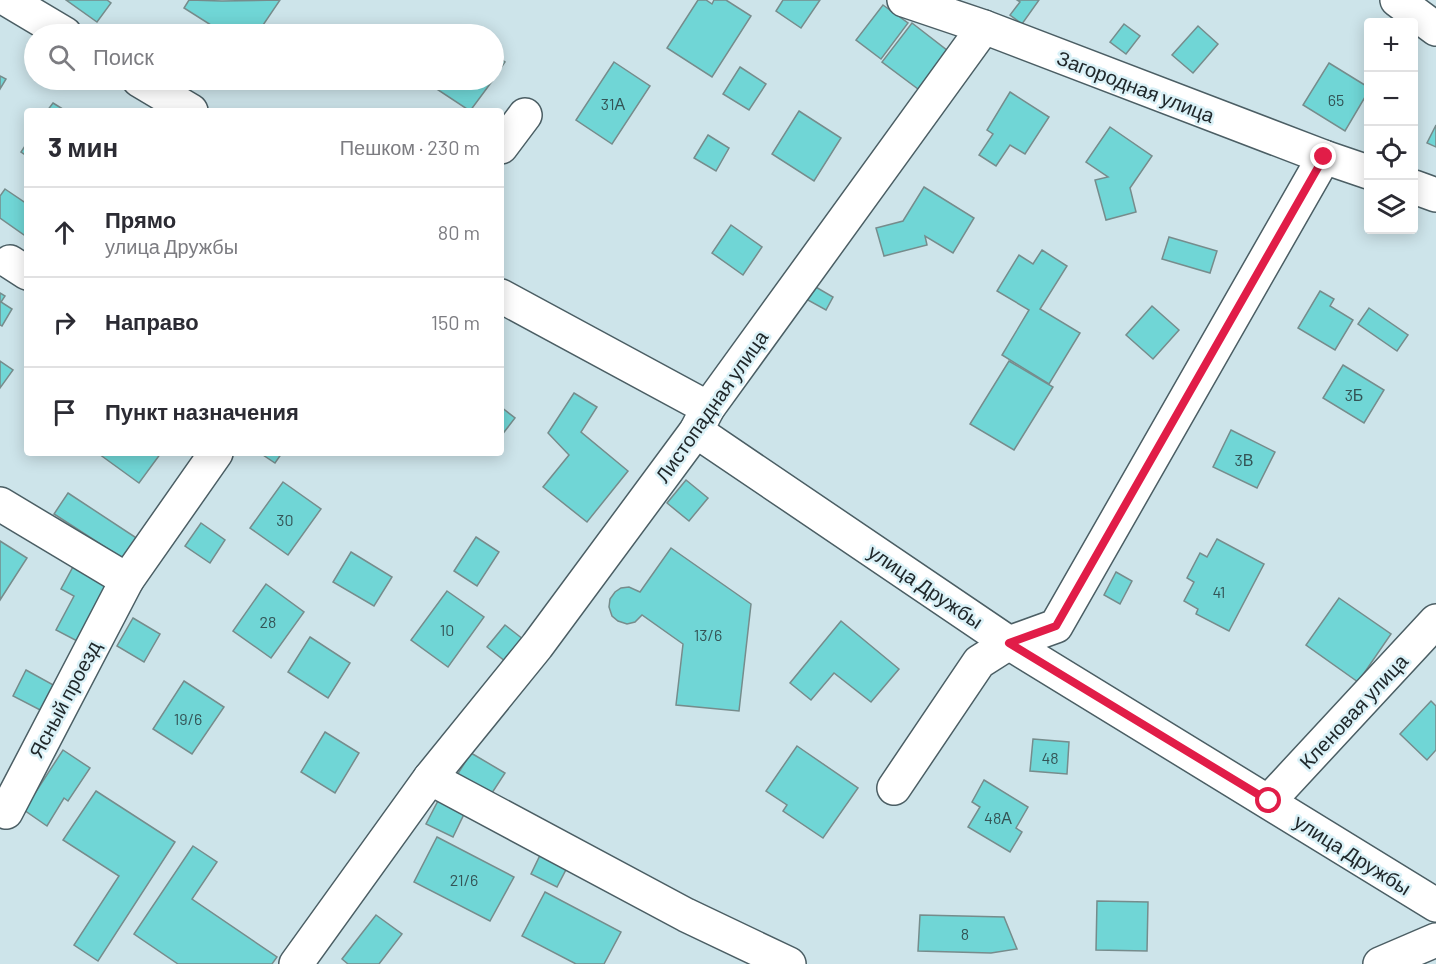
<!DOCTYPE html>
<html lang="ru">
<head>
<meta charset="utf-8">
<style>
	:root { --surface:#fff; --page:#f2f2f3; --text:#2b2b33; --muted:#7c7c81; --line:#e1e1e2 }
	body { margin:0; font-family:Barlow,sans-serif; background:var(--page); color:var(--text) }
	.controls { position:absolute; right:18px; top:18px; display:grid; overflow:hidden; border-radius:6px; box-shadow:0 3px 15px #0003 }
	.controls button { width:54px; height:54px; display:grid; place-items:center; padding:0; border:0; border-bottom:2px solid var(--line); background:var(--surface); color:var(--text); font:30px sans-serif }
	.stop { position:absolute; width:18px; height:18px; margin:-14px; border:4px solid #e11d48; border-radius:50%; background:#fff }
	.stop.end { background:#e11d48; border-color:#fff; box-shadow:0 2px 6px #0008 }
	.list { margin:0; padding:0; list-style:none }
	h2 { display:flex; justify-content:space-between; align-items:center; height:78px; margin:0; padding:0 24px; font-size:26px }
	h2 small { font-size:20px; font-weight:400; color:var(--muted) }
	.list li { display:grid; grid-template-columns:39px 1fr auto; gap:18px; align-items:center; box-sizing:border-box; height:90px; padding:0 24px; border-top:2px solid var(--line) }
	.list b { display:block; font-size:22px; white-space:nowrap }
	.list p { margin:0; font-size:20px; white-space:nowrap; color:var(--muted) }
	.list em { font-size:20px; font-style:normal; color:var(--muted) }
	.icon { flex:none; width:33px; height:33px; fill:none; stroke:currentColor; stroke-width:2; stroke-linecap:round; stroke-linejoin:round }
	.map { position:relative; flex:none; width:1436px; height:964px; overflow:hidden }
	.search { position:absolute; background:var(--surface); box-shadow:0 3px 15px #0003; left:24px; top:24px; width:480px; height:66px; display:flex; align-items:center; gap:15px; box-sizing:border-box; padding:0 21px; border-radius:33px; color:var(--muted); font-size:22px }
	.panel { position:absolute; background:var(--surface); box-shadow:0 3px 15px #0003; left:24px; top:108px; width:480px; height:348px; border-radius:6px }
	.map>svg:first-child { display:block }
	.building { fill:#70d6d6; stroke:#768c8c; stroke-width:1.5 }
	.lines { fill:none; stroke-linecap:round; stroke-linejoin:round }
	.minor-casing { stroke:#4b5e64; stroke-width:36 }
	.minor { stroke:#fff; stroke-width:33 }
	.route { stroke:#e11d48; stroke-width:8 }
	.labels { text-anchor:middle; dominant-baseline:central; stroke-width:5; stroke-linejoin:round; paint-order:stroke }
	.number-label { font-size:16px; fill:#345456 }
	.street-label { font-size:20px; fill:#20282b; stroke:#daf1f7 }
</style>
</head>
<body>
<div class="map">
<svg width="1436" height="964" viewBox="0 0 1436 964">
	<rect width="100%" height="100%" fill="#cde4ea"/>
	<g class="building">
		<polygon points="66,0 107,0 111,3 97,22"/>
		<polygon points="189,0 222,1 280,0 257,34 225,34 184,8"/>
		<polygon points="698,0 706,0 712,4 714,0 726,0 751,16 712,77 667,48"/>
		<polygon points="783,0 820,0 801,28 776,11"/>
		<polygon points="1017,0 1039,0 1022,24 1010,15 1020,2"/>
		<polygon points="883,5 908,23 881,59 856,40"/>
		<polygon points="912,23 948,51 918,89 882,62"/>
		<polygon points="1124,24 1140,36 1126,54 1110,42"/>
		<polygon points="1198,26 1218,44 1193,73 1172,55"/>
		<polygon points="494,54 505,62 494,78"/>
		<polygon points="614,62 650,86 612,144 576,120"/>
		<polygon points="1329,63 1368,87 1368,92 1345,131 1303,105"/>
		<polygon points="740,67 766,84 749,110 723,94"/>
		<polygon points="0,76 6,79 0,89"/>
		<polygon points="423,80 493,80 470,111"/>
		<polygon points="1010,92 1049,117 1025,154 1010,145 996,166 979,155 993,134 987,130"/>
		<polygon points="53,103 66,111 47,111"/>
		<polygon points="799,111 841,138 814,181 772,154"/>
		<polygon points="1436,125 1436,147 1427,143"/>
		<polygon points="1110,127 1152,156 1130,188 1136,212 1106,220 1095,180 1108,177 1086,162"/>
		<polygon points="708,135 729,148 716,171 694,158"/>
		<polygon points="27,143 27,156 21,152"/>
		<polygon points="924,187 974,218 953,253 925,236 927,245 884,256 876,228 903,221"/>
		<polygon points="5,189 27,204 27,237 0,218 0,196"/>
		<polygon points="731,225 762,247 743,275 712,253"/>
		<polygon points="1169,237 1217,251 1210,273 1162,259"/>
		<polygon points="1042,250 1067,266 1040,309 1080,333 1049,384 1002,355 1029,310 997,291 1019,255 1033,264"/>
		<polygon points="814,286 833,297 826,310 806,299"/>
		<polygon points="1320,291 1334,299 1330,306 1353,320 1335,350 1298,328"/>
		<polygon points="0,293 5,296 1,302 12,309 2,326 0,325"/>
		<polygon points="1152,306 1179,330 1153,359 1126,335"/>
		<polygon points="1369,308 1408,335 1397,351 1358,324"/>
		<polygon points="0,361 13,370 0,388"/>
		<polygon points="1009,361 1053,387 1014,450 970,424"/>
		<polygon points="1343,365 1384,390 1364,423 1323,398"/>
		<polygon points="574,393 597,407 581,432 628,471 587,522 543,487 569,455 548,433"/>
		<polygon points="501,407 515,418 501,436"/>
		<polygon points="1231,430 1275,452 1257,488 1213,467"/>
		<polygon points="100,453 161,453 139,483 99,454"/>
		<polygon points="260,453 282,453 275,463"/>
		<polygon points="686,480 708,498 689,521 667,503"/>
		<polygon points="283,482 321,509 288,555 250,528"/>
		<polygon points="68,493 138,539 125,560 54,514"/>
		<polygon points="201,523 225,540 210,563 185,546"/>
		<polygon points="476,537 499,552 477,586 454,571"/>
		<polygon points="1217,539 1264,564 1229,631 1196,614 1198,609 1184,601 1194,582 1187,578 1200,553 1207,557"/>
		<polygon points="0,541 27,558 0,600"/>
		<polygon points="671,548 751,604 739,711 676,705 683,644 642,615 635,622 627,624 618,621 612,616 609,607 610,599 615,592 621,588 629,587 640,592"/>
		<polygon points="351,552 392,577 374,606 333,582"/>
		<polygon points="74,565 110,584 79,642 56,630 74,596 61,589"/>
		<polygon points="1116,572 1132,581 1120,604 1104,595"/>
		<polygon points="266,584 304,612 271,658 233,631"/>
		<polygon points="447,591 484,617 448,667 411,640"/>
		<polygon points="1339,598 1391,634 1358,682 1306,645"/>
		<polygon points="133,618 160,634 144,662 117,646"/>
		<polygon points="841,621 899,669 871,702 834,673 811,700 790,683"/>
		<polygon points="505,625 528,643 510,665 487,647"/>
		<polygon points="310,637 350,663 328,698 288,672"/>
		<polygon points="26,670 57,687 44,712 13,696"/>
		<polygon points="184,681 224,707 192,754 153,729"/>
		<polygon points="1431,701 1436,706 1436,750 1427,760 1400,734"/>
		<polygon points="325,732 359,753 335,793 301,772"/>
		<polygon points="1033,739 1069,742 1067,774 1030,771"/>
		<polygon points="797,746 858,788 823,838 783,811 787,805 766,791"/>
		<polygon points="63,750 90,768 68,801 64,798 47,826 24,810"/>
		<polygon points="471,753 505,773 490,796 457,775"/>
		<polygon points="984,780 1028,807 1016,828 1022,832 1010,852 968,827 980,807 972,802"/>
		<polygon points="96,791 175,842 98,961 74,945 119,876 63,840"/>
		<polygon points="440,797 466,810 453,837 426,824"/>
		<polygon points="437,837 514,877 490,921 414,882"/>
		<polygon points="193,846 217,862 192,899 277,957 272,964 178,964 134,934"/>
		<polygon points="544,847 571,860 557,887 531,874"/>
		<polygon points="545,892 621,932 604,964 576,964 522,936"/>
		<polygon points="1097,901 1148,902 1147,951 1096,950"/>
		<polygon points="376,915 402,934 379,964 348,964 342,959"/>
		<polygon points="920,915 1004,917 1017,949 991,953 918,951"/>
	</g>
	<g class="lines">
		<g class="minor-casing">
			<g id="minor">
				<polyline points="8,0 65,34"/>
				<polyline points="904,0 984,27 1324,157 1368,172"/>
				<polyline points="1397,0 1436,29"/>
				<polyline points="139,80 191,111"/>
				<polyline points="501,147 525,115"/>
				<polyline points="1414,187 1436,195"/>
				<polyline points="10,262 27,273"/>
				<polyline points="501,296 708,408"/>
				<polyline points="696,431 1009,643 1436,905"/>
				<polyline points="0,504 127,580"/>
				<polyline points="430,778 686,915 789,964"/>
				<polyline points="894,788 979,662 1009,643 1056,626 1324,157"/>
				<polyline points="1269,801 1436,621"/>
				<polyline points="0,808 6,812 127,580 216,453"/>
				<polyline points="296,964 430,778 537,646 696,431 708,408 984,27"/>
				<polyline points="1380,964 1436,940"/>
			</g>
		</g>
		<use href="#minor" class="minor"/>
	</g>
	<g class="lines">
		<polyline class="route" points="1269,801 1009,643 1056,626 1324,157"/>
	</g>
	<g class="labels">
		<g class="number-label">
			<text x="1336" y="99">65</text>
			<text x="613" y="103">31А</text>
			<text x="1354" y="394">3Б</text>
			<text x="1244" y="459">3В</text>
			<text x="285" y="519">30</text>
			<text x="1219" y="591">41</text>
			<text x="268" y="621">28</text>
			<text x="447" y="629">10</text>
			<text x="708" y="634">13/6</text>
			<text x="188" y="718">19/6</text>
			<text x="1050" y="757">48</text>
			<text x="998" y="817">48А</text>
			<text x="464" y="879">21/6</text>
			<text x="965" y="933">8</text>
		</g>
		<g class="street-label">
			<text transform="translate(1136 86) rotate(21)">Загородная улица</text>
			<text transform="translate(711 406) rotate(-55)">Листопадная улица</text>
			<text transform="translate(926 586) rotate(34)">улица Дружбы</text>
			<text transform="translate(64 699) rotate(-62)">Ясный проезд</text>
			<text transform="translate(1353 711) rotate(-47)">Кленовая улица</text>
			<text transform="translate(1353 854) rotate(32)">улица Дружбы</text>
		</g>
	</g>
</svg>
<div class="controls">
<button>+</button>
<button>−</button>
<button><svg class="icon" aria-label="locate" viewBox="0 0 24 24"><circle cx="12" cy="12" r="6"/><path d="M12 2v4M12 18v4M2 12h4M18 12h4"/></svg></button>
<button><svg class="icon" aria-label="layers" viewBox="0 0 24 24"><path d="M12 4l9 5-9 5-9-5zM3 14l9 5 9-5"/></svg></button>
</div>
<div class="stop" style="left:1269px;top:801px"></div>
<div class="stop end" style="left:1324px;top:157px"></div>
<div class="search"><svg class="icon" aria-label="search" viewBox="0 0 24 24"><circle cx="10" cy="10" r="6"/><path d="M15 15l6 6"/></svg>Поиск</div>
<section class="panel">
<h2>3 мин<small>Пешком · 230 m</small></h2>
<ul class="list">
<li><svg class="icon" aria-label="ahead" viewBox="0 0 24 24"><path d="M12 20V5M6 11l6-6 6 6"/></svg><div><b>Прямо</b><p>улица Дружбы</p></div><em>80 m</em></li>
<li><svg class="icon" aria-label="right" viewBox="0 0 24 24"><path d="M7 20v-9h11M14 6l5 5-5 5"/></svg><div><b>Направо</b></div><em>150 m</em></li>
<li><svg class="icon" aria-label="arrive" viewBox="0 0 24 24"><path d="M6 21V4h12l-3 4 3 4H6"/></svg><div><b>Пункт назначения</b></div></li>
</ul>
</section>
</div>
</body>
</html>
